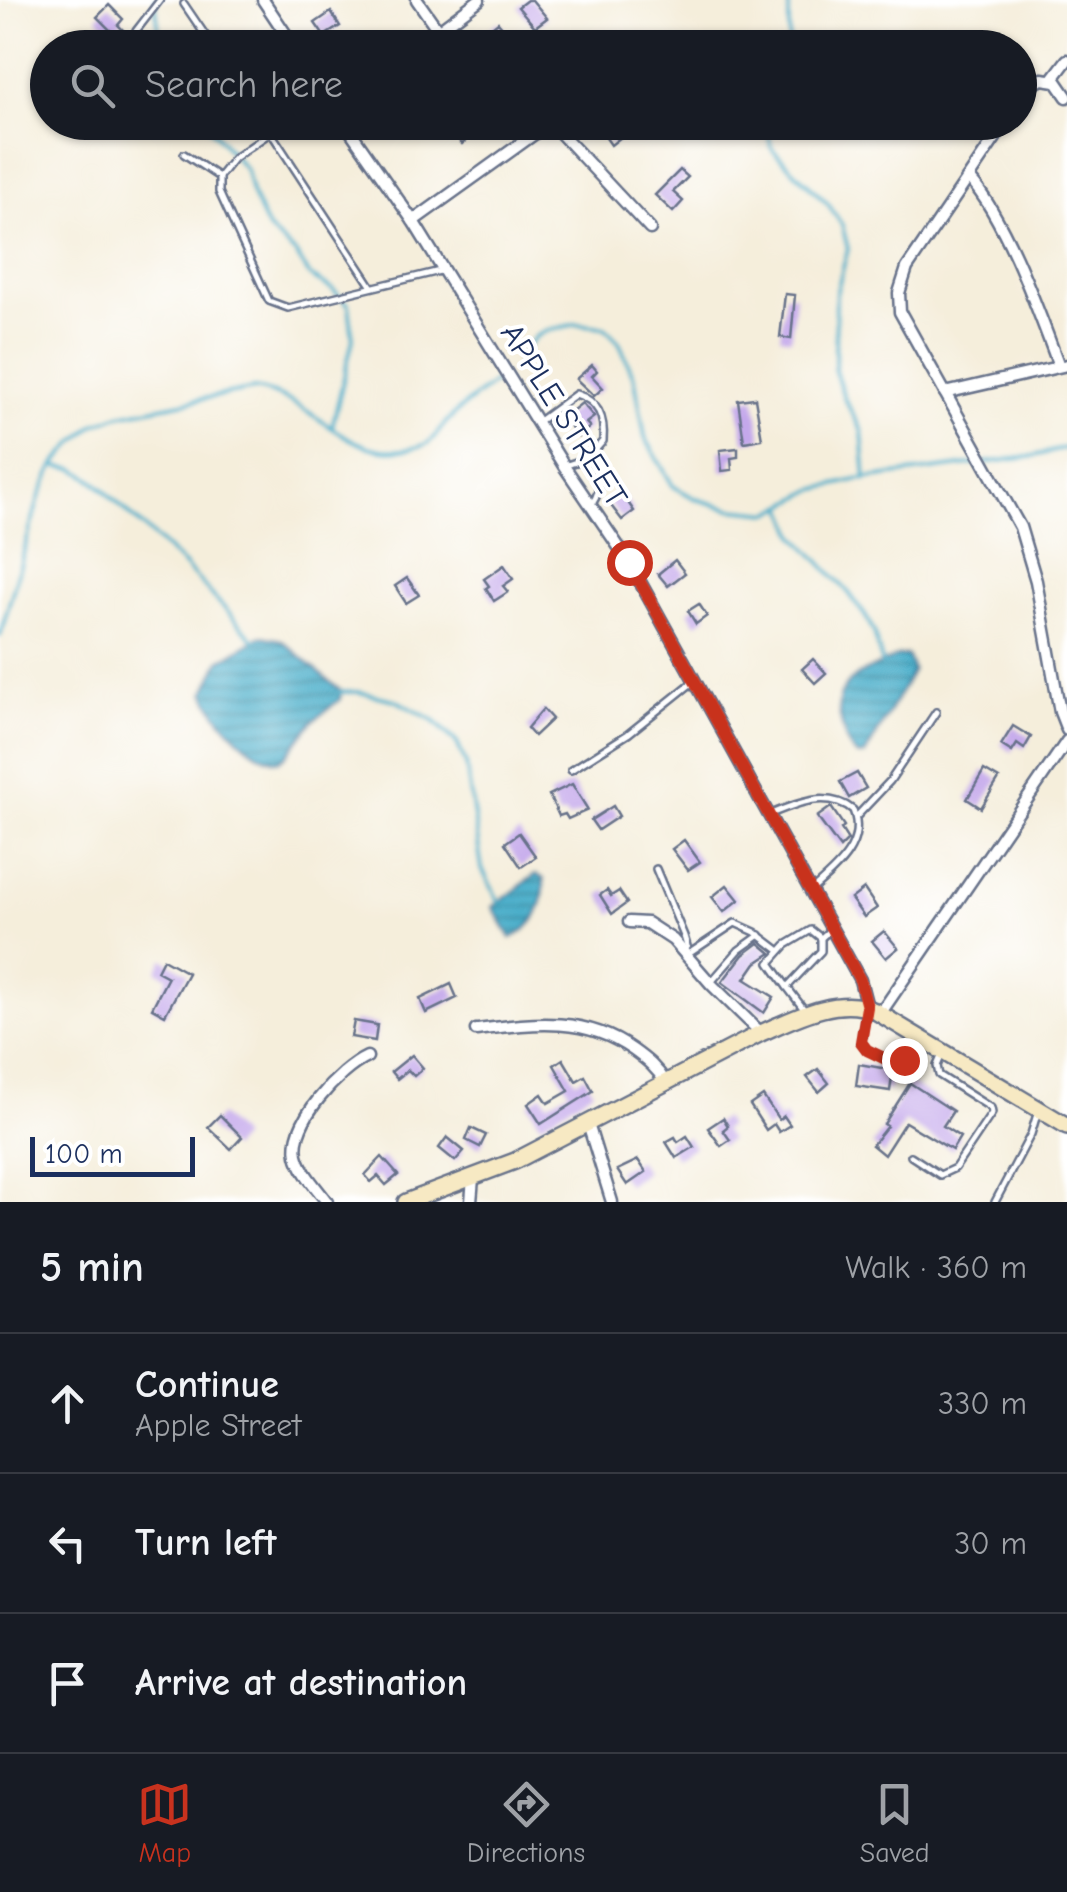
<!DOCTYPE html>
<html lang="en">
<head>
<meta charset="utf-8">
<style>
	:root { --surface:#171b24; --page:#242831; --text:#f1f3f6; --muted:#9ea1a6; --line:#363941; --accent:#c8321e }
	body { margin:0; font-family:"Comic Neue",sans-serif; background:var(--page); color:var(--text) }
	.scale { position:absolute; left:30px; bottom:25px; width:165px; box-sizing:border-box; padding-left:10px; border:5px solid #1b2f5e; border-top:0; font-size:28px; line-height:35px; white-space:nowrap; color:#1b2f5e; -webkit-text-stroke:8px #fff; paint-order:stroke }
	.stop { position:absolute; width:30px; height:30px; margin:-22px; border:8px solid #c8321e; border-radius:50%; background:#fff }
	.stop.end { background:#c8321e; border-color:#fff; box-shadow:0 2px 10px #0008 }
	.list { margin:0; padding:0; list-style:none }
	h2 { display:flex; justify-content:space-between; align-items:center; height:130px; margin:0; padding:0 40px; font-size:42px }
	h2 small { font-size:32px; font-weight:400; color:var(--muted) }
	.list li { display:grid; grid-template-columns:65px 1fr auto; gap:30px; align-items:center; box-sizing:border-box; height:140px; padding:0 40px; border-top:2px solid var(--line) }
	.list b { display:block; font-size:38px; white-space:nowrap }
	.list p { margin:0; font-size:32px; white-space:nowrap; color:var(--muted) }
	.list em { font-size:32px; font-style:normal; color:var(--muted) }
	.icon { flex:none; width:55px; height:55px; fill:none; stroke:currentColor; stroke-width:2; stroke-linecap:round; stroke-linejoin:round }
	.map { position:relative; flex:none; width:1067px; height:1202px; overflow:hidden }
	.search { position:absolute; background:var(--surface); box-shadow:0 2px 8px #0004; left:30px; right:30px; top:30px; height:110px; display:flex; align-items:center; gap:25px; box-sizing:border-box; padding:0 35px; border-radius:55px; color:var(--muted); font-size:38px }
	.sheet { height:550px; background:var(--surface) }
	nav { display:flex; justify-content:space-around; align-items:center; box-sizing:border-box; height:140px; border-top:2px solid var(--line); background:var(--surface); font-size:28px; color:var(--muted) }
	nav a { display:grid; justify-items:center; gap:5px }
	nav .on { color:var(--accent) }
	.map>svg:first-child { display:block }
	.water { fill:url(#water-rules); stroke:#336f94; stroke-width:2.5 }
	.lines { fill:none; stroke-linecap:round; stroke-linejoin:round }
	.stream { stroke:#4bafca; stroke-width:4 }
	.building { fill:#c4a8eb }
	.lane-casing { stroke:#67728a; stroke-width:10 }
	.street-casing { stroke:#67728a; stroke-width:15 }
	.secondary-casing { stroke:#67728a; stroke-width:20 }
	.lane { stroke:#fff; stroke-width:5 }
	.street { stroke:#fff; stroke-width:10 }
	.secondary { stroke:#f7e9c3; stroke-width:15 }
	.route { stroke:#c8321e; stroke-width:12 }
	.labels { text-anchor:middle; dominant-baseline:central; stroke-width:8; stroke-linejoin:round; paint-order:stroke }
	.street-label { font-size:32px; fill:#1b2f5e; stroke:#fff }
</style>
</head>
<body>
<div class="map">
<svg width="1067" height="1202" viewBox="0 0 1067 1202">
	<defs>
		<pattern id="water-rules" width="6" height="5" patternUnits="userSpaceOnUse" patternTransform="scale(2.5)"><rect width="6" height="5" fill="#4bafca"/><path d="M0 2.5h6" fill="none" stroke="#3e8fa7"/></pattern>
	</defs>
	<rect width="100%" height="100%" fill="#fff"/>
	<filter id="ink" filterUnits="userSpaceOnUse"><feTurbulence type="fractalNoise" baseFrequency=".01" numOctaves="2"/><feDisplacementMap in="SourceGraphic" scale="20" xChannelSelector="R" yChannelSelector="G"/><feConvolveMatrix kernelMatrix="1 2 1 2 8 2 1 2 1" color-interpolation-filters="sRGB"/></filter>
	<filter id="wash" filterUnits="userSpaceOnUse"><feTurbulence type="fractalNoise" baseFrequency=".0048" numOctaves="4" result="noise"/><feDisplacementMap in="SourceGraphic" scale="40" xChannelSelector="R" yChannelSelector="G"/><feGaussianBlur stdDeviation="2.25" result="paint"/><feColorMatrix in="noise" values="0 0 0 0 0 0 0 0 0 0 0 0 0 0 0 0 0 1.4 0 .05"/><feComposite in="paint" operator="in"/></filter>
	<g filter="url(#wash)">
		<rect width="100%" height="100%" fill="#f5eedb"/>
		<g class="water">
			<path d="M 261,636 L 281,640 L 341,691 L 340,699 L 312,722 L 287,755 L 278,761 C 250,757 215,718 205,692 L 220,661 Z"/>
			<path d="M 897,656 L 907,655 L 913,670 L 865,755 L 858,756 C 845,745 845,736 841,721 C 829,679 868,672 897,656 Z"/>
			<path d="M 536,874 L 544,879 C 545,906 536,927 511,938 L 493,907 Z"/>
		</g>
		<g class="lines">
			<g class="stream">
				<polyline points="155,0 161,48"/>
				<polyline points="789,48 789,0"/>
				<polyline points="205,122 246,170 251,193 268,229 296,254 310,276 332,289 349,305 353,339 332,427"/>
				<polyline points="765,122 772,149 828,204 842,225 848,249 836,294 835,371 845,400 862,431 866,480"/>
				<polyline points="518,360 535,337 546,331 576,324 604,327 619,342 635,380 645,437 673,486 696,499 731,509 771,513 813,490 856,480 1029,457 1067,448"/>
				<polyline points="54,466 75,469 93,480 184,565 255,641"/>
				<polyline points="785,508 796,536 849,593 866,617 874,632 883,666"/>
				<path d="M 0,636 L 39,498 L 54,466 L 72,445 L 94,425 L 119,415 L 254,389 C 321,399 351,473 426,444 C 433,441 437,433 442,427 C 457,409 478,395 496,381"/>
				<polyline points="338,692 359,692 395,700 433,720 457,743 466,764 482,869 499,902"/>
			</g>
		</g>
		<g id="blocks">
			<g class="building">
				<polygon points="527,0 532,0 547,18 535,27 518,7"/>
				<polygon points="109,5 123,19 118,25 127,34 120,40 97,17"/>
				<polygon points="331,12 340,26 324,36 315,23"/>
				<polygon points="498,22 509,35 497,45 486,32"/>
				<polygon points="463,122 469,122 477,131 462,144 452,133"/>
				<polygon points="605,122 618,122 626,133 611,145 599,128"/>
				<polygon points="680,170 688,177 673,192 683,201 673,212 655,195"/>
				<polygon points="785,294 795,295 791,339 780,337"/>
				<polygon points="592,365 597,371 592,376 603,388 594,396 576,379"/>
				<polygon points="755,398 762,439 744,442 738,400"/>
				<polygon points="582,403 594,417 586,423 590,427 578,437 563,418"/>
				<polygon points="738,448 738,457 731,458 732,470 722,471 720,450"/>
				<polygon points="622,494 634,511 622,520 609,503"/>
				<polygon points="675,560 685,573 668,586 658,574"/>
				<polygon points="504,565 513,579 503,586 508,592 494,601 486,588 489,586 484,579"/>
				<polygon points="407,578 419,595 406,603 395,586"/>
				<polygon points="699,604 707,616 696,624 688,611"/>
				<polygon points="813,659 826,673 815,683 802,669"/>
				<polygon points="543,709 552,719 534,736 527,728"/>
				<polygon points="1013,726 1031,737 1024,749 1017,744 1012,752 1001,745"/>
				<polygon points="984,770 999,779 981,808 967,799"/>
				<polygon points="857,773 866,788 849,798 840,782"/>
				<polygon points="572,784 588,810 568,819 565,814 559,816 549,795"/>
				<polygon points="613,806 619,816 598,830 591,820"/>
				<polygon points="831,807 844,826 841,829 848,840 840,848 817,817"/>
				<polygon points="519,833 536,857 521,867 505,843"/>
				<polygon points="684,840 700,862 688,870 672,849"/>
				<polygon points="727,885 739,900 724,912 712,897"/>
				<polygon points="864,889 877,908 864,917 851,899"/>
				<polygon points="607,890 611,896 619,891 627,903 612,914 600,895"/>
				<polygon points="884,931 898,948 886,958 872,941"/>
				<polygon points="759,943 771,953 756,963 745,979 774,997 764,1013 722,982 743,955"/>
				<polygon points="163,959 188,973 165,1015 152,1008 168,977 157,971"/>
				<polygon points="451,984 457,998 426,1013 420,999"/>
				<polygon points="354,1021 377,1025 375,1041 351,1037"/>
				<polygon points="412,1055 423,1068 414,1076 408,1070 397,1079 391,1072"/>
				<polygon points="563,1059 576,1081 585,1076 593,1091 541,1124 528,1104 542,1094 548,1103 569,1091 554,1065"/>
				<polygon points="859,1064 893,1070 890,1091 856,1086"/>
				<polygon points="818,1069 829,1083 819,1092 807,1077"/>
				<polygon points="910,1083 953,1111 943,1126 960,1137 952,1150 905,1122 884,1155 872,1145 887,1126 884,1124"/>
				<polygon points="763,1096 779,1120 784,1116 790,1125 779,1132 774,1124 766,1130 750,1105"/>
				<polygon points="220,1115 242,1137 231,1149 208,1127"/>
				<polygon points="723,1118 728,1126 723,1130 730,1140 721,1146 708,1128"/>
				<polygon points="471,1128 486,1135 480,1147 466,1140"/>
				<polygon points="687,1136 694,1147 676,1158 666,1142 675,1137 678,1142"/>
				<polygon points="447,1137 464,1151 455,1161 439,1148"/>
				<polygon points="382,1157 398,1175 386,1185 378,1176 371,1182 365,1175"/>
				<polygon points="638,1160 646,1172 627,1185 617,1170"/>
			</g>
		</g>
	</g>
	<g filter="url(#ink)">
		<use href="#blocks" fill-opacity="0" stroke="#67728a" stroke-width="2.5"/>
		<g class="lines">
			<g class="lane-casing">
				<g id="lane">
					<polyline points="184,4 214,48"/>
					<polyline points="136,31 160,0"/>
					<polyline points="264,122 372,287"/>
					<polyline points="270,133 234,158 219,177 219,192 269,301 288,308 440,271"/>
					<polyline points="184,154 219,177"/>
					<path d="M 539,421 L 576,394 C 599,401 605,418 603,441 L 588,458 L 567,465"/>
					<path d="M 588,458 C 598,475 604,487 592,504"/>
					<polyline points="571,770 628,734 693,682"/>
					<path d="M 771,814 C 797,803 828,790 853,810 C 867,844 836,869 813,889"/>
					<polyline points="857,816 890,781 936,712"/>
					<polyline points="656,869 684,936 687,946 683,951"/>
					<polyline points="687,955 735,923 755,932 780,951"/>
					<polyline points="712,981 739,950 760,935"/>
					<polyline points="787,987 770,963 786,945 811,930 821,938"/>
					<polyline points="866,1009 861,1042 867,1050 897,1064 905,1060 918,1040"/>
					<polyline points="806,1012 787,987 821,951 821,938 831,929"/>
					<polyline points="911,1156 940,1175 955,1168 992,1113 991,1108 939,1075 937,1066 942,1054"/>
					<polyline points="995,1202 1031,1134 1038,1111"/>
				</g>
			</g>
			<g class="street-casing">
				<g id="street">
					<polyline points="263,0 295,48"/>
					<polyline points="417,0 438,30"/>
					<polyline points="415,48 479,0"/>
					<polyline points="1052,80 1067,60"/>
					<polyline points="1020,103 1030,86 1042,79 1056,81 1067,97"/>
					<polyline points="344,122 413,221 564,466 629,562 860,980 867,1007"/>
					<polyline points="1006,122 907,268 899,293 900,312 1020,527 1036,581 1060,712 1067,730"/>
					<polyline points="551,123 650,229"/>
					<path d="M 969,178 C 1006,219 1039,313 1059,366"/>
					<polyline points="413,221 551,122"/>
					<polyline points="945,393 1067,365"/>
					<polyline points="629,922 647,923 673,940 712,985 761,1033"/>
					<polyline points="880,1014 1067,741"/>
					<path d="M 476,1030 C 532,1023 585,1015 633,1050 C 647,1060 657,1068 666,1083"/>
					<polyline points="588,1124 612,1202"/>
					<path d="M 327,1202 C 317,1188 301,1172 297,1155 C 290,1122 339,1070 367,1057"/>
					<polyline points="471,1202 473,1178"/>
				</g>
			</g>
			<g class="secondary-casing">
				<path id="secondary" d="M 406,1202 L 515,1161 L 761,1033 C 795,1018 838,995 875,1011 L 1067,1126"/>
			</g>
			<use href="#lane" class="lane"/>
			<use href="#street" class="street"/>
			<use href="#secondary" class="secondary"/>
		</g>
	</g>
	<g class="lines" filter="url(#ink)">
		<polyline class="route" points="629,562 860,980 867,1007 861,1042 867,1050 896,1064 904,1060"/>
	</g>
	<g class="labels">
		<g class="street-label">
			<text transform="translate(564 415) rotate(58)">APPLE STREET</text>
		</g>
	</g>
</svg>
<div class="scale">100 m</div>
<div class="stop" style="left:629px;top:562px"></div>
<div class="stop end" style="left:904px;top:1060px"></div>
<div class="search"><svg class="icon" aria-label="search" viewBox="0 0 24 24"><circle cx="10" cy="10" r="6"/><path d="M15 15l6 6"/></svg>Search here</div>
</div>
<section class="sheet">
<h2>5 min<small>Walk · 360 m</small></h2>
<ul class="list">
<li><svg class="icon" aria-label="ahead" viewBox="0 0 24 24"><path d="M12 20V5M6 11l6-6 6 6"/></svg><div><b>Continue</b><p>Apple Street</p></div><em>330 m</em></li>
<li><svg class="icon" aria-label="left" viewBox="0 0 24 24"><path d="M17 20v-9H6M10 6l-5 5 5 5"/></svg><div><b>Turn left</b></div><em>30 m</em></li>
<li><svg class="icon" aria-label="arrive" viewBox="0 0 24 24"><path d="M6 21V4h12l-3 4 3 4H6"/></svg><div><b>Arrive at destination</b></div></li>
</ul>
</section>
<nav>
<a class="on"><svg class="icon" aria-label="map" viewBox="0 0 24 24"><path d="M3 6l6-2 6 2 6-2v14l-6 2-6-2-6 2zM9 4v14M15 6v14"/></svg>Map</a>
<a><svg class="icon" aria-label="directions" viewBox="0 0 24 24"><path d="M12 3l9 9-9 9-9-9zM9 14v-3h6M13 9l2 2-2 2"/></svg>Directions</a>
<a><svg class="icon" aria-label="saved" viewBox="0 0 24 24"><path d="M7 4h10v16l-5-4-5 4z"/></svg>Saved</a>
</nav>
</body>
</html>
